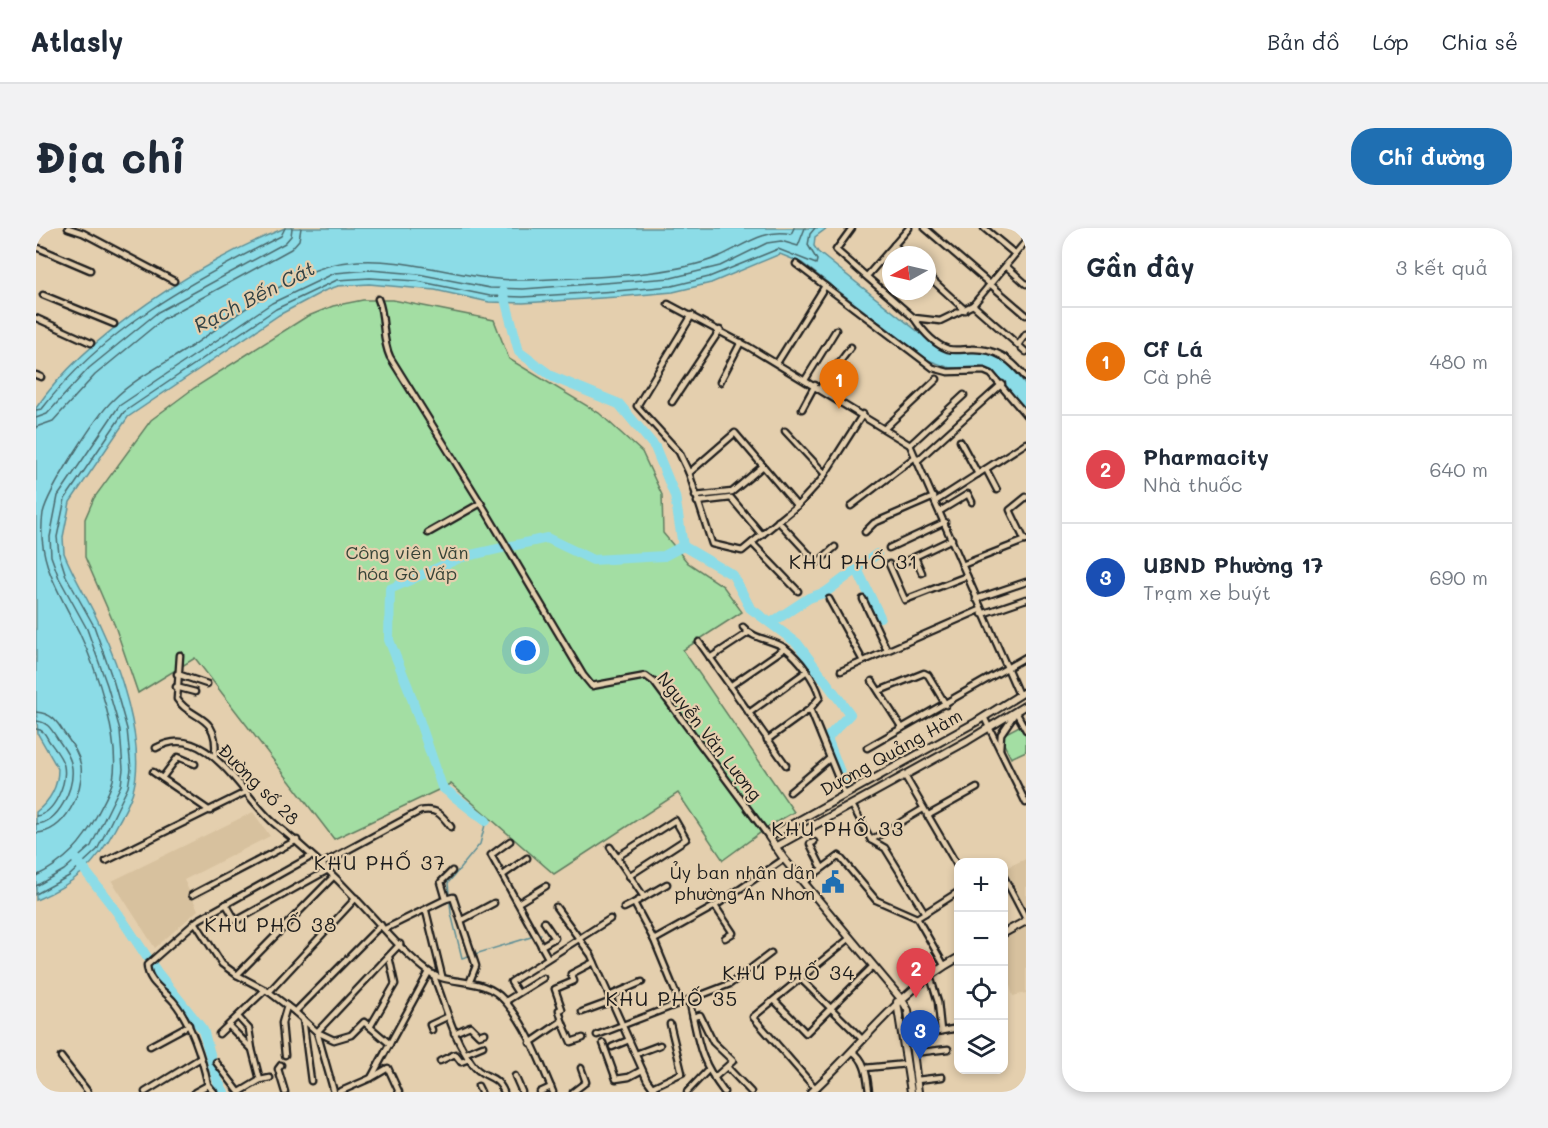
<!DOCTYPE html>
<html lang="vi">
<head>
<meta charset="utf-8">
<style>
	:root { --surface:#fff; --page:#f2f2f3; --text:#1f2937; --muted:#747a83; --line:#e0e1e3; --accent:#1f6fb2 }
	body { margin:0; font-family:Mali,sans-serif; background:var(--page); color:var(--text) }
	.controls { position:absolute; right:18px; bottom:18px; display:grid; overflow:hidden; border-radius:12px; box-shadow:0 3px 9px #0003 }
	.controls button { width:54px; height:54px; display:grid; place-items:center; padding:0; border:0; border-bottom:2px solid var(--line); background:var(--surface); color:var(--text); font:30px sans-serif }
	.compass { position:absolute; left:846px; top:18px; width:54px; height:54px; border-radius:50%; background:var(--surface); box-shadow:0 3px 9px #0003; rotate:262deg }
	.you { position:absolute; left:490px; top:423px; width:21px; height:21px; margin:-15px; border:4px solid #fff; border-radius:50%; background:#1a73e8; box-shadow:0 0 0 9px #1a73e833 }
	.badge { display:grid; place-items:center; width:39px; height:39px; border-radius:50%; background:var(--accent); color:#fff; font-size:20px; font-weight:700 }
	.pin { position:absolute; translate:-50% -50px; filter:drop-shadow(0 2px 3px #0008) }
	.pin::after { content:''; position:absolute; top:32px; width:21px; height:18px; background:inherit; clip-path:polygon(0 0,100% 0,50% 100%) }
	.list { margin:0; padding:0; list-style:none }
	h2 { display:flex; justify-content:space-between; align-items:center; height:78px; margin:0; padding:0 24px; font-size:26px }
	h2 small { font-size:20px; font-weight:400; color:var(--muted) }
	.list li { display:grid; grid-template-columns:39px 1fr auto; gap:18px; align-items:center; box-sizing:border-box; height:108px; padding:0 24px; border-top:2px solid var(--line) }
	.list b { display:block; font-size:22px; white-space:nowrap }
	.list p { margin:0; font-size:20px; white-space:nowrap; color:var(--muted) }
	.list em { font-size:20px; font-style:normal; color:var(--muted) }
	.icon { flex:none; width:33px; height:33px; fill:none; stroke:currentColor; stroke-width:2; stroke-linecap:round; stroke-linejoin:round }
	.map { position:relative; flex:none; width:990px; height:864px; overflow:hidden; border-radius:24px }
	header { display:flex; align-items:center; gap:36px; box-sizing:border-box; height:84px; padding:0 30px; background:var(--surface); border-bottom:2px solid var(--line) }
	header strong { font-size:28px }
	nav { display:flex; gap:33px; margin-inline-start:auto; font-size:21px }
	.intro { display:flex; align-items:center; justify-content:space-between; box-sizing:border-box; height:144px; padding:0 36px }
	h1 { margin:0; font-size:42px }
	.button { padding:15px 27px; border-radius:24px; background:var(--accent); color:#fff; font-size:21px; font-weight:700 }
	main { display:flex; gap:36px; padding:0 36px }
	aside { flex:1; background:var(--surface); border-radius:24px; box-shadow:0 3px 9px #0003 }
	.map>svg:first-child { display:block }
	.built { fill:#d7c19e }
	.green { fill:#a3dea3; stroke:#607d60; stroke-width:1.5 }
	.water { fill:#8cdce7; stroke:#5f8f96; stroke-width:1.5 }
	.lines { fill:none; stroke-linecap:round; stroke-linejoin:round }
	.shore { stroke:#49696d; stroke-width:1.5 }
	.stream { stroke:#5f8f96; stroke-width:1.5 }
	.river { stroke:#8cdce7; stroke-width:10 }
	.minor-casing { stroke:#1c1c1c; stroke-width:9 }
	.tertiary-casing { stroke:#1c1c1c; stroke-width:10 }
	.minor { stroke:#e4cfae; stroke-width:4.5 }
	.tertiary { stroke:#e4cfae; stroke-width:6 }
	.labels { text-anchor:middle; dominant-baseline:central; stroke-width:4.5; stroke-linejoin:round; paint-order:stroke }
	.park-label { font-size:18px; fill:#374337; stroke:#e4cfae }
	.street-label { font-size:18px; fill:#1c1c1c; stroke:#e4cfae }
	.poi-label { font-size:18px; fill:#1c1c1c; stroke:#e4cfae; text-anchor:end }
	.water-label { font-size:20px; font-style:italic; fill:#324245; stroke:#e4cfae }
	.neighbourhood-label { font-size:20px; letter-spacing:1.5px; fill:#1c1c1c; stroke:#e4cfae }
</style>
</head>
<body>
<header>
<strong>Atlasly</strong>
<nav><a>Bản đồ</a><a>Lớp</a><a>Chia sẻ</a></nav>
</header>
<div class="intro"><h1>Địa chỉ</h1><a class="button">Chỉ đường</a></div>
<main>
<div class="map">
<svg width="990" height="864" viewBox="0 0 990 864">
	<rect width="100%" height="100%" fill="#e4cfae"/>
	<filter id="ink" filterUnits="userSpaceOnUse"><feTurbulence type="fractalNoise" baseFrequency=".0167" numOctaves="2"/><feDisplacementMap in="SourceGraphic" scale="12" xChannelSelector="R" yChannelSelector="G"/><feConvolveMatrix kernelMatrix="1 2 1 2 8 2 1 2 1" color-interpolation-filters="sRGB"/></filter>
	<g filter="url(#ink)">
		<g class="built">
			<polygon points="217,584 234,608 148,652 162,682 119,720 76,653"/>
			<polygon points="990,631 990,682 969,640"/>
			<polygon points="990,698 990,765 977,768 968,739 968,710"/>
		</g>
		<g class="green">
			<polygon points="327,72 357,72 458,92 473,131 563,185 606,224 626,267 627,305 652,335 687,358 706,384 647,422 758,584 735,597 687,632 642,565 518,646 415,556 298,611 159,430 102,465 79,398 49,329 49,291 58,270 115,192 158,160 270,89 297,78"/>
			<polygon points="985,497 990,507 990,523 975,530 966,512 968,506"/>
		</g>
		<path class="water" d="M 249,0 L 791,0 L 779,9 L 778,18 L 782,24 L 904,121 C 917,127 926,124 941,124 C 964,123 977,141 990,157 L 990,181 L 957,143 L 945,139 L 914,140 L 892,132 L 766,35 L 744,26 L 675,55 L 637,64 L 581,69 L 487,75 L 453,74 L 399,62 L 333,56 L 302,58 L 288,63 L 243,87 L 92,189 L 34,274 L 27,309 L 28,325 C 38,350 52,371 63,395 C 83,437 109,513 98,559 C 95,574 86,587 79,601 C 60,637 38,656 0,672 L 0,584 C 14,573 22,559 22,541 L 2,506 L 0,480 L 0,180 C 51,106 166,33 249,0 Z"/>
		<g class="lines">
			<g class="shore">
				<path d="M 0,182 L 6,181 C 68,100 156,53 245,8 L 249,0"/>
				<polyline points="0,190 11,186 53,140 122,84 249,15 255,8 256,0"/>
				<polyline points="0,199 17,193 59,147 127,91 255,21 263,12 265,0"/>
				<path d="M 0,484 C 15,485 21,493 28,505 C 35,515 43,525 45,538 C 48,564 29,604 0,605"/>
				<path d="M 0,493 C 12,494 15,501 21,510 C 27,519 35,529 36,540 C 38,560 23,595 0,596"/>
				<path d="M 0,501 C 8,502 9,506 13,513 C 18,520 26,529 28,538 C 31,554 19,586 0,588"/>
				<path d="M 0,648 C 29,634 47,615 61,587 C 67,575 74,564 77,552 C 85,512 60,440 43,404 C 23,364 0,332 7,285 C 12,263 60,188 77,172 C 99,150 130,135 156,118 C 200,88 258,40 312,34 C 373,27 429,54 488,52 C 541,50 638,49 684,28 C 707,18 729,0 755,6 L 758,0"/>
				<polyline points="0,658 28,642 55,618 85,557 87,541 84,502 71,457 51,401 23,350 15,328 14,309 22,268 83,178 236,75 299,45 334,42 382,46 454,60 487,61 635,50 684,38 731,15 745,13 762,18 769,0"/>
				<polyline points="0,666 33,648 61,622 92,559 95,541 91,501 78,455 58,398 30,348 23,326 21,309 29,271 88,184 240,81 301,52 334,50 381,53 454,68 487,69 580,63 636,58 673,49 742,21 780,36 781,32 772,17 774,6 779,0"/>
			</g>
			<polyline class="stream" points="450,593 444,616 412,655 415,685 426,730 505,706"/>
			<g class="river">
				<polyline points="647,318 697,347 714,380 761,415 814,486 791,510 809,557"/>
				<polyline points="821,341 844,389"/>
				<polyline points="735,395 773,370 790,364 841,326"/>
				<polyline points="450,593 406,559 372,459 353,412 354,361 426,329 511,310 557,332 628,328 647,318 639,268 619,219 583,176 517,149 483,124 467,63"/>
				<polyline points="40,631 81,684 121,744 167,802 182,854 188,864"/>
			</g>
			<g class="minor-casing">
				<g id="minor">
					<polyline points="32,0 47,5 138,53"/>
					<path d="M 816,0 L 800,22 L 878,90 C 886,102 897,116 912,121 C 919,123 928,121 935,121 C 960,120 975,131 990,150"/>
					<polyline points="889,0 990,87"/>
					<polyline points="948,0 979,26"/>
					<polyline points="858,17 869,27"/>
					<polyline points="0,19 54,42"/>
					<polyline points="760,36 897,140 912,144 948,143 955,146 990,187"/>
					<polyline points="970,38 990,56"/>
					<polyline points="891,47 929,82"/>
					<polyline points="831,48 873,0"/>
					<polyline points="7,67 78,96"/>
					<path d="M 342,71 C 350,90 345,110 354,129 L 449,282 L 547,447 L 556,458 L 610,448 L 618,454 L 733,609"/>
					<polyline points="632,76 713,119 874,217 983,467"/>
					<polyline points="937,77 990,124"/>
					<polyline points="656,87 601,178 643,224 653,245 676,316 706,323 761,278 785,252 827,186"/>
					<polyline points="0,90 55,115"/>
					<polyline points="878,90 904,93 937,77 990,13"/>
					<polyline points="982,117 990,106"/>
					<polyline points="741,135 789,58"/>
					<polyline points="0,147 5,149"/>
					<polyline points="769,152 800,102"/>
					<polyline points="684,154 705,114"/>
					<polyline points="784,160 815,119"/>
					<polyline points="636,174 684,102"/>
					<polyline points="766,181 779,157"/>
					<polyline points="849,200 901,151"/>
					<polyline points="749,203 789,246"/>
					<polyline points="924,213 942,246"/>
					<polyline points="874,217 928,167"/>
					<polyline points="881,233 966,156"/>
					<polyline points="950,241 961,262"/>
					<polyline points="653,245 699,205 761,278"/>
					<polyline points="659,268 696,264 727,238"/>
					<polyline points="900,273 990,215"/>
					<polyline points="661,274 695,270 726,307"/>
					<polyline points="815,278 879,229"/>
					<polyline points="904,283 932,266 936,274"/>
					<polyline points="742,293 781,335 799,319"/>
					<polyline points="829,304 838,295 898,269"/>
					<polyline points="392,305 445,275"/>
					<polyline points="989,313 974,282 990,269"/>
					<polyline points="716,315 762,363"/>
					<polyline points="853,320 909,294"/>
					<polyline points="879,329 886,345"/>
					<polyline points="870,333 916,311"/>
					<polyline points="853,336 869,372 931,348"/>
					<polyline points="926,337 990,312"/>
					<polyline points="793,371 827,433"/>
					<polyline points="827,371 851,422"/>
					<polyline points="940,371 990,354"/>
					<polyline points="946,386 990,371"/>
					<path d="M 707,399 C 718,412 736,411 749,420 C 764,431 779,452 784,469 L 774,481 L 809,567"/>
					<polyline points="663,414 750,537"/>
					<path d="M 144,427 L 141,471 C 155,493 183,485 179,527"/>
					<polyline points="674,430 712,405"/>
					<polyline points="805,443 944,382"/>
					<polyline points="141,446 171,456"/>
					<polyline points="836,453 866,500"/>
					<polyline points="694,458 749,420"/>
					<polyline points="140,459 159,464"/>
					<polyline points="843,463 888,445 892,447 910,477"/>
					<polyline points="713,485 771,443"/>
					<polyline points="948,489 990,575"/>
					<polyline points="731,512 774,481"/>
					<path d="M 120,520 C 171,491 206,569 239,596 C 268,619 297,646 322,673 C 344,696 367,725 393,744 C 412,758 448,748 468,772 C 491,797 504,834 517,864"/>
					<polyline points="831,520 990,429"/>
					<polyline points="964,521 965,506 980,484 990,502"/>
					<polyline points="117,544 174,583"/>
					<polyline points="869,548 922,639"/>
					<polyline points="126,550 142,529 159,536"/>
					<polyline points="754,564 793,531"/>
					<polyline points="816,577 835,612 849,620 889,685 881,690 908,737"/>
					<polyline points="891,588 941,560"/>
					<polyline points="835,612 887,581"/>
					<polyline points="474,613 455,627 511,728"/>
					<polyline points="778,614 774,616 786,640"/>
					<polyline points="574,619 608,669"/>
					<polyline points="581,629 639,592 650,611 593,648"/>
					<polyline points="70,633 210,564"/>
					<path d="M 284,637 L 384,583 C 401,580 405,586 415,599"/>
					<polyline points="467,647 491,630"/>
					<polyline points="968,649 990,691"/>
					<polyline points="768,654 803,628 840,672 881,690"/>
					<polyline points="156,667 261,612"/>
					<polyline points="410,671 417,669 440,738 434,753"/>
					<polyline points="482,675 510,658"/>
					<polyline points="190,676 200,693 290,643"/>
					<polyline points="679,678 697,705 689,710"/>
					<polyline points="520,679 555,727 611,852 620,864"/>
					<polyline points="588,680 598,675"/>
					<polyline points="390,683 406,748"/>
					<polyline points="889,685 922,664"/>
					<polyline points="426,692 458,675"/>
					<polyline points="159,694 186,736 201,747 297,649"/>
					<polyline points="345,697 259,784 281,804 364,716"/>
					<polyline points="349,701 410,671 405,654 416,643"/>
					<polyline points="618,712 598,675 631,656"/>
					<polyline points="505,718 519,710 508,694"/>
					<path d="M 397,746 C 410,778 416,809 437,837 C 447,851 460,845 468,864"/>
					<polyline points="201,747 233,764 259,784"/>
					<polyline points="894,748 902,774 905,803"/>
					<polyline points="765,751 827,812"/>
					<polyline points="233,764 320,670"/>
					<polyline points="482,765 475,754 574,691"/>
					<polyline points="573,768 606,754"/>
					<path d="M 653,772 C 663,813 661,828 688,864"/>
					<polyline points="470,773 507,750"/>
					<polyline points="739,773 770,805 837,738"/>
					<polyline points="644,775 618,712 679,678 748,631"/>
					<polyline points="546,784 576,773"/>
					<polyline points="657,789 664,787 677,814 697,833 678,850"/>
					<polyline points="203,790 213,801 216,821"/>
					<polyline points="267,791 275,853"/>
					<polyline points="526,793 535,814 547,810"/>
					<polyline points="193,798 216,821 224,852"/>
					<polyline points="334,799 354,816"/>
					<polyline points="396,802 394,797 411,789"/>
					<polyline points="281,804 298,812 315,807 328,794 334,799 359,756 353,729"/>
					<polyline points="281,804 298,864"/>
					<polyline points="418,805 434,798 443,807 449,805"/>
					<polyline points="183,806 229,762"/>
					<polyline points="561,807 694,756 735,725"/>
					<polyline points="875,809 922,800"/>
					<polyline points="494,815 526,793 523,782 526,781 519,761 538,753 535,746 558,734"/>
					<polyline points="567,815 580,851 593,849 606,842"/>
					<polyline points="114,818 153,797"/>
					<polyline points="576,819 593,812"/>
					<path d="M 816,823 C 830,832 831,848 833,864"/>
					<polyline points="430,825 447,818"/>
					<polyline points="877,825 912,821"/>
					<polyline points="600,826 624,817"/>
					<polyline points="249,827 246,795 251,778"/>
					<polyline points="25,829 52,864"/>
					<polyline points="404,833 419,826 425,834 433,831"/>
					<polyline points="180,834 203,864"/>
					<polyline points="245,837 242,841 249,864"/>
					<polyline points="692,840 715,864"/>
					<polyline points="829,840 871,836"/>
					<polyline points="479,848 486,864"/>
					<polyline points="335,850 352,840 363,864"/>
					<polyline points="881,852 906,849"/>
					<polyline points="442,858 445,864"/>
					<polyline points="616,859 646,845 634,796"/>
					<polyline points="779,860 717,789 814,710"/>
					<polyline points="109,864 163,831"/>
					<polyline points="159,864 172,857"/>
					<path d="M 178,864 L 172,857 C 166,830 156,796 138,774 C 128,762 112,755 111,737 L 162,692 L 276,628"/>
					<polyline points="204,864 224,852 234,850"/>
					<polyline points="303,864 335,850 393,744"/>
					<polyline points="504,864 515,859"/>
					<polyline points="537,864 550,854 545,840"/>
					<polyline points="651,864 672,842"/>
				</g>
			</g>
			<g class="tertiary-casing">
				<g id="tertiary">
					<polyline points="739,619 931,513 990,477"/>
					<polyline points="968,705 990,693"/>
					<polyline points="861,774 875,864"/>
					<path d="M 775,864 C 824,820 864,761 922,730"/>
					<polyline points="882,864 872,782 866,772 748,631 733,609 940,494 990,463"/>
				</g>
			</g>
			<use href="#minor" class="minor"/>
			<use href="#tertiary" class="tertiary"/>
		</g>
	</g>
	<defs>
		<g id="civic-bare" transform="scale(1.8)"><path d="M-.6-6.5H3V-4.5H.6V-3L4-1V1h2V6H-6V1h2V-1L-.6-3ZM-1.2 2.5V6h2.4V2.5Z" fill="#1f6fb2" stroke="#e4cfae" stroke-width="2.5" paint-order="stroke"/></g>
	</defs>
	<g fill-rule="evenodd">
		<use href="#civic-bare" x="797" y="654"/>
	</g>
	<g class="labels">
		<g class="park-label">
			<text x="371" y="324">Công viên Văn<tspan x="371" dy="21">hóa Gò Vấp</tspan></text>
		</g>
		<g class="street-label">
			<text transform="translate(674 508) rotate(52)">Nguyễn Văn Lượng</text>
			<text transform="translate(855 524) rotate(-29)">Dương Quảng Hàm</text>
			<text transform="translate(223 556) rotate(45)">Đường số 28</text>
		</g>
		<g class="poi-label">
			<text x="779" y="644">Ủy ban nhân dân<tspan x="779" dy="21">phường An Nhơn</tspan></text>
		</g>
		<g class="water-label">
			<text transform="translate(218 68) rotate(-27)">Rạch Bến Cát</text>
		</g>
		<g class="neighbourhood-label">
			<text x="818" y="333">KHU PHỐ 31</text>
			<text x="802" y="600">KHU PHỐ 33</text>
			<text x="344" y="634">KHU PHỐ 37</text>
			<text x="235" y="696">KHU PHỐ 38</text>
			<text x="753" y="744">KHU PHỐ 34</text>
			<text x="636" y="770">KHU PHỐ 35</text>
		</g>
	</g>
</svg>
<div class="controls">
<button>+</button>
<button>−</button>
<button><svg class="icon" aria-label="locate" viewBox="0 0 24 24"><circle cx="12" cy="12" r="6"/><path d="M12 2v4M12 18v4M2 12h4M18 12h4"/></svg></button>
<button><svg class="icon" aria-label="layers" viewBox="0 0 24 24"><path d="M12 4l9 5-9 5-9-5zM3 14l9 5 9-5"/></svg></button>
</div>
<svg class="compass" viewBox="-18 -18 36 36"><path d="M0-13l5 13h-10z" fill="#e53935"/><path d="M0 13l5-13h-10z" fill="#747a83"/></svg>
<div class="you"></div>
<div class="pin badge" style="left:803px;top:181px;background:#e8710a">1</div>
<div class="pin badge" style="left:880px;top:770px;background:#e0444e">2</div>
<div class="pin badge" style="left:884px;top:832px;background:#1a4fb4">3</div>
</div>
<aside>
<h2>Gần đây<small>3 kết quả</small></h2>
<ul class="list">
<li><span class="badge" style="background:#e8710a">1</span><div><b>Cf Lá</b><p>Cà phê</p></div><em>480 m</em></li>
<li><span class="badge" style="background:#e0444e">2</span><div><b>Pharmacity</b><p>Nhà thuốc</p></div><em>640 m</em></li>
<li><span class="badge" style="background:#1a4fb4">3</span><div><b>UBND Phường 17</b><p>Trạm xe buýt</p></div><em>690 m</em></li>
</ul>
</aside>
</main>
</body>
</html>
